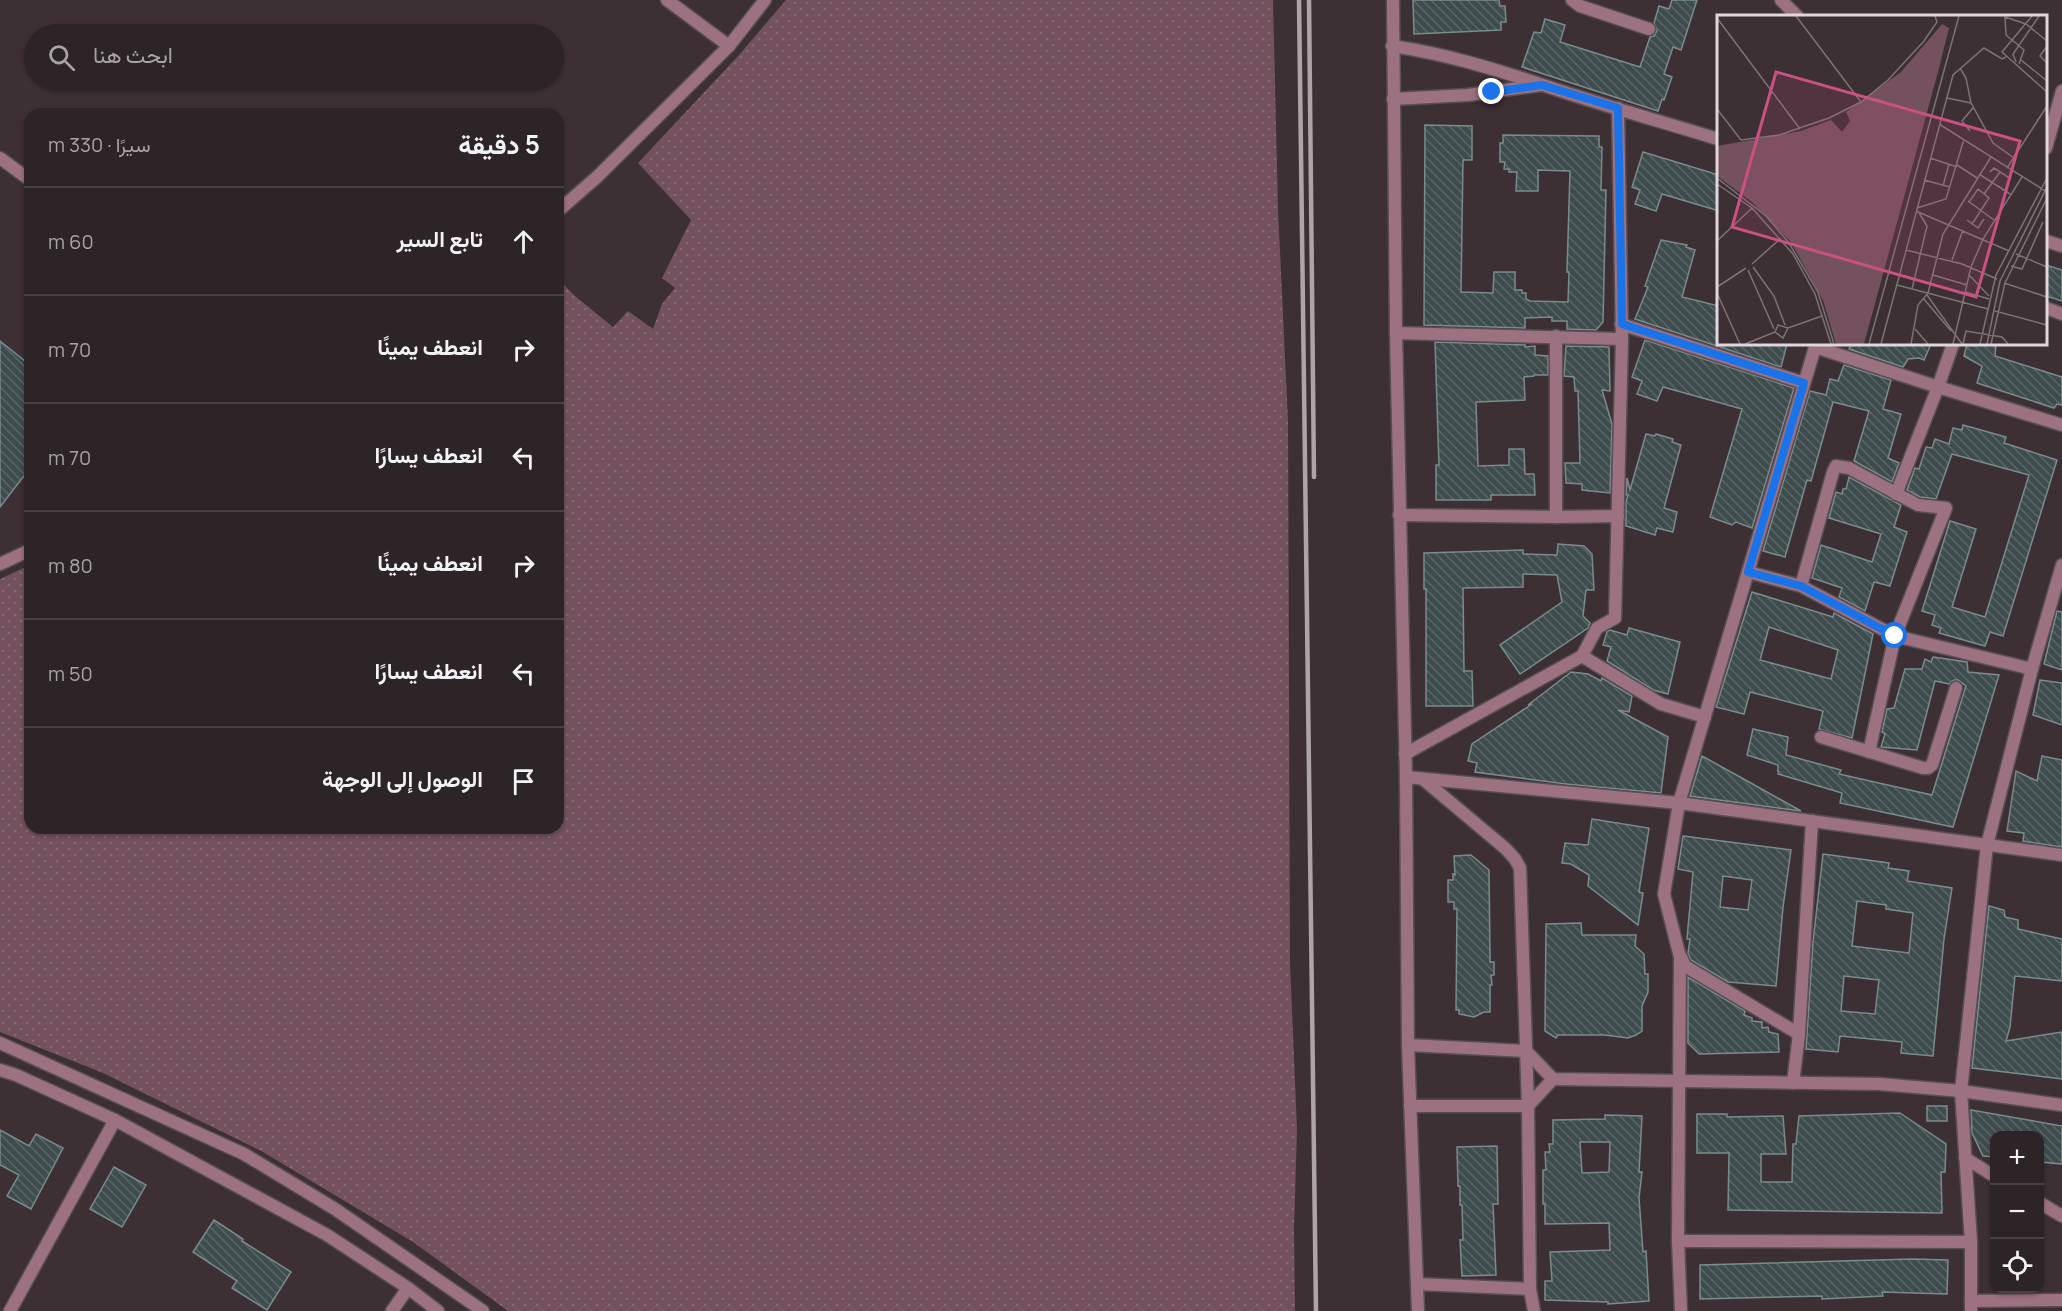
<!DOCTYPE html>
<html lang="ar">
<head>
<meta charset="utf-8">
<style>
	:root { --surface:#2d2427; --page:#352c2f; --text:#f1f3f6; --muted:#a7a4a7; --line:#484144 }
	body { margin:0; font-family:Manrope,Vazirmatn,sans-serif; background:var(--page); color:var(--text); direction:rtl }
	.controls { position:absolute; right:18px; bottom:18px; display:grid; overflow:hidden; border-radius:12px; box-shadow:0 2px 4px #0004 }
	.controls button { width:54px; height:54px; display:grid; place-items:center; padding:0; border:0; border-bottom:2px solid var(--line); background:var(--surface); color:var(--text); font:30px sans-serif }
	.stop { position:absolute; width:18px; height:18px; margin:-14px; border:4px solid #1a73e8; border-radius:50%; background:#fff }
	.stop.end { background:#1a73e8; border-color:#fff; box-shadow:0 2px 6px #0008 }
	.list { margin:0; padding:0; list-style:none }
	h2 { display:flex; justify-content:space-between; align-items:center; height:78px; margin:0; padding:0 24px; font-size:26px }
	h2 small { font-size:20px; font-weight:400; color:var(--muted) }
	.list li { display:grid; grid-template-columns:39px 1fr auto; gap:18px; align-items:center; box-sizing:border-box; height:108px; padding:0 24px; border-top:2px solid var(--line) }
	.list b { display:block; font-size:22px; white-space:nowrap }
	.list em { font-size:20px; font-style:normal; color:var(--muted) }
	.icon { flex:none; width:33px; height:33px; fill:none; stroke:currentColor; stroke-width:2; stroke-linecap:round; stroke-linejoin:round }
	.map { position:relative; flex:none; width:2062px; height:1311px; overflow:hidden; direction:ltr }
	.search { position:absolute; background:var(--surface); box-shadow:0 2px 4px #0004; left:24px; top:24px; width:540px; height:66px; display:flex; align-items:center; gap:15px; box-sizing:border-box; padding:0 21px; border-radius:33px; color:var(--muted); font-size:22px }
	.panel { position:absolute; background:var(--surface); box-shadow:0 2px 4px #0004; left:24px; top:108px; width:540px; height:726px; border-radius:18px; direction:rtl }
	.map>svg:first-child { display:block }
	.grass { fill:url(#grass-dots) }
	.building { fill:url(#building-back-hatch); stroke:#7b8b8d; stroke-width:1.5; fill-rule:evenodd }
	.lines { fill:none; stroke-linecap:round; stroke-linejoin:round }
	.minor-casing { stroke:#594e52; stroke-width:15 }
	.tertiary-casing { stroke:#594e52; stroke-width:15 }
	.minor { stroke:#9c7181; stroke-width:12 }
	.tertiary { stroke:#9c7181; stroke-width:12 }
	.rail { stroke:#ada4a7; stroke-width:4.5 }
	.route { stroke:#1a73e8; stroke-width:8 }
	.inset-road { fill:none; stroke:#7d7376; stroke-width:1.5 }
	.view { fill:#cb5181; fill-opacity:0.15; stroke:#cb5181; stroke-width:3 }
	.inset-edge { fill:none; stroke:#dfd7da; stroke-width:3 }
</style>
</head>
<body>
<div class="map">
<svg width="2062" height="1311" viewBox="0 0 2062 1311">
	<defs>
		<pattern id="grass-dots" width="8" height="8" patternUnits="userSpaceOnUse" patternTransform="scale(1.5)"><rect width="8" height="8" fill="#73515e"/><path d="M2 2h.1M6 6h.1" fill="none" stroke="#866974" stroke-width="1.8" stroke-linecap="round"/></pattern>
		<pattern id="building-back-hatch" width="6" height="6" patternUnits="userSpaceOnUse" patternTransform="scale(1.5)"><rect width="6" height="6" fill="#3e4c4e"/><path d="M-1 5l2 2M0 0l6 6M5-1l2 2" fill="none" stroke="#596567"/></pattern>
	</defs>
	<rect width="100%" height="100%" fill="#3c3034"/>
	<polygon class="grass" points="786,0 1273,0 1278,209 1288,420 1290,962 1297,1129 1294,1230 1295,1311 508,1311 413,1242 263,1152 103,1073 0,1032 0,579 30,565 30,828 558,828 558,279 575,296 613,327 628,311 653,329 662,304 675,288 662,278 691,220 638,163 739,55"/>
	<g class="building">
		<polygon points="1413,0 1499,0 1500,6 1505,6 1506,22 1501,22 1501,30 1414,34"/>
		<polygon points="1672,0 1697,0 1681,50 1673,47 1664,74 1672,77 1664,100 1662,99 1658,111 1522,67 1534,32 1541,33 1545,19 1565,25 1560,42 1640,67 1650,37 1654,36 1657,31 1654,23 1659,6 1669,9"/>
		<polygon points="1425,125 1472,126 1472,160 1463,160 1461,292 1493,293 1494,272 1515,272 1515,290 1522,290 1522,293 1526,293 1526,299 1530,301 1568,302 1569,272 1567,272 1570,171 1538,170 1538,191 1516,191 1517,172 1509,172 1509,169 1504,169 1505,162 1500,162 1500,143 1503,143 1503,135 1599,136 1599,147 1602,147 1601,190 1606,190 1603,322 1596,330 1567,329 1567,321 1552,321 1552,317 1525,318 1525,328 1424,325"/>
		<polygon points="1643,152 1719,175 1719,211 1662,194 1656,211 1635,204 1640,190 1632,187"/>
		<polygon points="1661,240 1687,245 1686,247 1695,250 1682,297 1719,306 1719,344 1787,344 1781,367 1635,319 1648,287 1645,286"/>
		<polygon points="2046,265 2062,270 2062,301 2046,296"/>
		<polygon points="1645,340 1794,388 1752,528 1736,522 1732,525 1710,517 1742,409 1663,387 1657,401 1637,394 1642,381 1632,377"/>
		<polygon points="0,341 30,365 30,468 0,507"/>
		<polygon points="1435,342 1525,345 1525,347 1535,346 1535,355 1548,356 1548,375 1534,375 1534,376 1524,377 1525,400 1476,402 1478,466 1509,465 1509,449 1524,449 1525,474 1534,474 1535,495 1491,495 1491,500 1436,500 1436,465 1439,465"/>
		<polygon points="1851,344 1931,344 1924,360 1919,358 1908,359 1903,367 1849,349"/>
		<polygon points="1967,344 1996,344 1995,356 2062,377 2062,405 2057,404 2054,408 1977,383 1982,366 1964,356"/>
		<polygon points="1566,346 1609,347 1610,391 1602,390 1612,424 1610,493 1582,490 1582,484 1566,483 1565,463 1580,463 1578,391 1575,391 1574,377 1564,376"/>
		<polygon points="1844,365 1891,380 1883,409 1901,414 1888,458 1899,463 1892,482 1854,461 1869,411 1833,402 1811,481 1807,480 1785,557 1763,551 1810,391 1826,395 1830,379 1838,381"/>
		<polygon points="1963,425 2006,437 2004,443 2057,460 2003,636 1990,632 1985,646 1939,633 1941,628 1932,625 1935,615 1922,611 1950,521 1976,529 1952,607 1985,617 2029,475 1952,454 1936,499 1920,497 1907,490 1915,468 1919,469 1926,447 1932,448 1935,439 1949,444 1953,428 1962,430"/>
		<polygon points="1646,434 1655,436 1656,434 1673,439 1672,442 1681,445 1664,508 1677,512 1673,532 1657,528 1655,535 1626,526 1626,502 1628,495 1626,495 1627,478 1630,490"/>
		<polygon points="1849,477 1901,505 1894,527 1907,532 1890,586 1874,582 1865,611 1839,597 1842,588 1812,578 1821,545 1872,562 1881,534 1829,518 1836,492 1842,494 1843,489 1846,489"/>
		<polygon points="1558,544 1584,546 1592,554 1594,590 1586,590 1583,616 1590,623 1588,628 1520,674 1500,645 1562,602 1557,575 1523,574 1523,587 1463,588 1464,671 1472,671 1473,706 1426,706 1426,589 1424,589 1424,553 1523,550 1523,554 1557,555"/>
		<path d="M 1752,592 L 1833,617 L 1834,613 L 1873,634 L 1852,738 L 1819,729 L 1823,711 L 1750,692 L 1744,714 L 1716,707 ZM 1769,627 L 1838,650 L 1831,679 L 1760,660 Z"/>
		<polygon points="2057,611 2062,612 2062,670 2044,664"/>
		<polygon points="1629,628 1680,642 1668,694 1653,690 1607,661 1611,647 1603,645 1607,632 1610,630 1627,635"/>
		<polygon points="1933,657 1967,662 1968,672 1999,675 1953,827 1840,803 1842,793 1778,774 1778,765 1747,755 1753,729 1788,737 1786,755 1841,770 1839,774 1932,795 1966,686 1958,680 1954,680 1949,684 1935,681 1917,750 1881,747 1885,734 1882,732 1887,709 1894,708 1905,669 1922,669 1925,659 1931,662"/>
		<polygon points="1571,672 1588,674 1601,681 1602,678 1632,696 1629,712 1618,710 1668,737 1661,793 1566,784 1475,772 1477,763 1468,761 1472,744 1532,704 1528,705"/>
		<polygon points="2040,680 2062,683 2062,725 2033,715"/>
		<polygon points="1702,756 1749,782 1801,811 1690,796"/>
		<polygon points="2042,756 2062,760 2062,847 2023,841 2024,833 2007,831 2016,771 2037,781"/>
		<polygon points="1592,819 1649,828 1639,892 1643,893 1638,925 1588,886 1589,875 1571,864 1562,863 1565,843 1588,845"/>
		<path d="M 1683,836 L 1791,850 L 1783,907 L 1776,986 L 1728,982 L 1691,960 L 1688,953 L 1690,939 L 1687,939 L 1693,872 L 1678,869 ZM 1723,876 L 1752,880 L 1748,910 L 1720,907 Z"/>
		<path d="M 1823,854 L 1889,863 L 1888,868 L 1909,871 L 1907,881 L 1952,888 L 1944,939 L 1933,1056 L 1901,1053 L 1902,1042 L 1840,1036 L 1838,1052 L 1806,1049 L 1813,942 ZM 1857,901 L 1886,905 L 1886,909 L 1913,913 L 1909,953 L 1852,946 ZM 1844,976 L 1879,980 L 1875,1014 L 1841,1011 Z"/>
		<polygon points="1471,855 1489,870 1490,955 1490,962 1494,962 1494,975 1491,975 1492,985 1490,985 1490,1012 1484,1012 1474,1017 1459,1014 1459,1010 1456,1010 1457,909 1454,909 1454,902 1448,902 1448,880 1453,880 1453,874 1455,875 1454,856"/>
		<polygon points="1989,906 2004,910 2005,917 2018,920 2018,929 2062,939 2062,981 2015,976 2010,1027 2006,1041 2062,1032 2062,1079 1972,1068"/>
		<polygon points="1581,923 1582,935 1636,935 1635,946 1644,954 1645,974 1648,974 1648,992 1642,1006 1642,1031 1636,1035 1628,1038 1605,1035 1558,1035 1556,1038 1545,1031 1546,924"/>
		<polygon points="1688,977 1745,1011 1744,1015 1752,1018 1752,1021 1762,1022 1762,1028 1768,1027 1769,1032 1778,1034 1779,1052 1699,1054 1688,1043"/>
		<rect x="1927" y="1106" width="20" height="15"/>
		<polygon points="1971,1110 2062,1126 2062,1164 2040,1162 2040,1136 1995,1136 1995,1157 1983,1156 1972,1133"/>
		<polygon points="1900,1113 1946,1144 1945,1172 1941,1172 1942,1213 1728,1210 1729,1153 1697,1153 1697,1114 1727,1114 1727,1117 1783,1116 1786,1154 1761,1154 1761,1182 1792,1182 1793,1144 1796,1144 1799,1116"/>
		<path d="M 1605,1115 L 1642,1116 L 1639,1172 L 1642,1172 L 1639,1198 L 1643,1252 L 1646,1251 L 1649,1301 L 1608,1304 L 1608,1302 L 1545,1300 L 1545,1281 L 1552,1281 L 1550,1252 L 1610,1250 L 1609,1223 L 1545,1224 L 1545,1204 L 1543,1204 L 1543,1170 L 1546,1170 L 1545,1152 L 1550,1152 L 1549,1144 L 1553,1144 L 1553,1120 L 1605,1119 ZM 1580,1142 L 1610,1142 L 1609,1172 L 1582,1173 Z"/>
		<polygon points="0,1130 29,1146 36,1134 63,1148 31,1209 7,1196 19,1175 0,1165"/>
		<polygon points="1497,1146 1498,1204 1493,1204 1496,1275 1462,1276 1460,1240 1463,1240 1462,1205 1460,1205 1460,1186 1458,1186 1457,1147"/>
		<polygon points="114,1167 146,1185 122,1227 90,1209"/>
		<polygon points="214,1220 243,1239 242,1241 291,1272 267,1310 232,1288 237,1281 193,1252"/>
		<polygon points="1912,1259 1948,1260 1947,1294 1882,1292 1883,1296 1822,1299 1822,1296 1700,1299 1700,1265"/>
	</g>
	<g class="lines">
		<g class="minor-casing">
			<g id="minor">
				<polyline points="667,0 729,46"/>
				<polyline points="1393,0 1396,333 1406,777 1408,1045 1418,1311"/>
				<polyline points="1572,0 1580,6 1649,29"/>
				<polyline points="1781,0 1797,16"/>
				<path d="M 1392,46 C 1446,54 1491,68 1543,85 C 1601,105 1660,121 1718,139"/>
				<polyline points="1393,99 1468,95 1541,85"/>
				<polyline points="2046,148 2062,91"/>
				<polyline points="0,158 30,180"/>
				<polyline points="558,211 597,177 729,46 765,0"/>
				<polyline points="2046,241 2062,246"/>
				<polyline points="2046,308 2062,314"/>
				<polyline points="1621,324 1804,383"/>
				<polyline points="1396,333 1622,339"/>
				<polyline points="1556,336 1556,517"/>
				<polyline points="1815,347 1938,387 2062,425"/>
				<polyline points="1896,494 1938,387 1953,344"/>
				<polyline points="1399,515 1556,517 1618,516"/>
				<polyline points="0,564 30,550"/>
				<polyline points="1748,572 1801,586 1895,636 2032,669"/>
				<polyline points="1801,586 1833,472 1836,466 1849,468 1918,505 1946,508 1895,636 1869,752"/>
				<polyline points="1582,656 1661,704 1705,717"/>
				<polyline points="1821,737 1923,768 1928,768 1932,765 1956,688"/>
				<polyline points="1405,754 1582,656 1597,628 1615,618 1622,339 1618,108"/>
				<polyline points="1406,777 1679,803 2062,855"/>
				<polyline points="1424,780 1506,849 1515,859 1520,868 1528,1106 1530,1289 1534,1311"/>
				<polyline points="1681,957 1685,966 1799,1034"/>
				<polyline points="1408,1045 1526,1051 1553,1079 1880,1084 1961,1091 2062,1105"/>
				<polyline points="0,1070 16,1075 115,1120 327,1235 408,1288 438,1311"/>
				<polyline points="1793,1083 1799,1034 1812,821"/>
				<polyline points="1410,1106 1528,1106 1553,1079"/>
				<polyline points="1965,1158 1994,1176"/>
				<polyline points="2040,1203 2062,1216"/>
				<polyline points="1678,1241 1971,1242"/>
				<polyline points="1417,1284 1530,1289"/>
				<polyline points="1971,1301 2062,1300"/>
				<polyline points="10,1311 115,1120"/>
				<polyline points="392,1311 408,1288"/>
				<polyline points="1681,1311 1678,1241 1680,957 1664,894 1679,803 1816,344"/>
				<polyline points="1971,1311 1971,1242 1961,1091 1987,845 2032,669 2062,565"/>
			</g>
		</g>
		<g class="tertiary-casing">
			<polyline id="tertiary" points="0,1043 244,1154 335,1209 483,1311"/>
		</g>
		<use href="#minor" class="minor"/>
		<use href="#tertiary" class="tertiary"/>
		<g class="rail">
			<polyline points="1299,0 1316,1311"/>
			<polyline points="1309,0 1314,477"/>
		</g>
	</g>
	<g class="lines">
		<polyline class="route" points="1492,92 1542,85 1618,108 1622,324 1804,383 1748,572 1801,586 1895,636"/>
	</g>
	<g transform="translate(1717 15)">
		<rect width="330" height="330" fill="#3c3034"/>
		<path d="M 225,9 L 232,13 L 221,57 L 147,329 L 119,329 L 106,285 L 74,227 L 35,187 L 0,161 L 0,131 L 84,116 L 114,105 L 125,117 L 133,106 L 129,97 L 184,57 Z" fill="#73515e"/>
		<path class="inset-road" d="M 79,1 L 144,87M 288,1 L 289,20 L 307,35 L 302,49M 315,1 L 285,37 L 330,77M 288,2 L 309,9 L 330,26M 0,3 L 83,114M 330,31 L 323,41 L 330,48M 304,45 L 330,66M 299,47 L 296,39 L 322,1M 243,53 L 249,63 L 254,88M 230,83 L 254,88 L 276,128 L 297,143M 0,94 L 24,125 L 62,120 L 112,103 L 144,87 L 171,65 L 207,26 L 220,7 L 218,1M 222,109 L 330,177M 253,116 L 245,106 L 256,93M 213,143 L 240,152M 240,150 L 260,163M 290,153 L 330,91M 273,157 L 277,153 L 294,164M 262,159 L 293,179M 0,163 L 49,201 L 72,228 L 101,277 L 117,329M 207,165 L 233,172M 0,169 L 35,193 L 76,239 L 98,279 L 114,329M 226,171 L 232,149M 267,179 L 283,157M 251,186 L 277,205M 252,187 L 261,174 L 272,183 L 255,209M 200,193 L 229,184 L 247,124M 199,196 L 292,236M 250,205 L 261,213 L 267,204M 0,226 L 35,193M 189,235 L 245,249 L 280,264M 299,239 L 330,252M 235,245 L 246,215M 35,249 L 64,223M 294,251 L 305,254 L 326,207M 36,252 L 57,281 L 68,310M 31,255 L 57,314M 216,260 L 250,270M 253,261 L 272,281M 287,268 L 330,282M 180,270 L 271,294M 0,272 L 29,253M 195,274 L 210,211 L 202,198M 248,277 L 272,284M 0,278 L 23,329M 210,280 L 245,329M 206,283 L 234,316M 278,296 L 330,310M 71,313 L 66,323 L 58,317 L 61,310 L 71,313 L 105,301M 198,314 L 211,329M 28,329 L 58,317M 152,329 L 242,1M 164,329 L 236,60 L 267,33 L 285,44 L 289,42M 194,329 L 201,290 L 211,278 L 226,219 L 274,142M 236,329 L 254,252 L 266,224 L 305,162M 246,329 L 249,316 L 285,322 L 291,329M 263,329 L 279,260 L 330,163M 270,329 L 283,266 L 330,172M 274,329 L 288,268 L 330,183"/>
		<path class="view" d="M 59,57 L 303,126 L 259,282 L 15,212 Z"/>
		<rect width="330" height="330" class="inset-edge"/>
	</g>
</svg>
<div class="controls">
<button>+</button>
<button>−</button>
<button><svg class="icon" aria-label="locate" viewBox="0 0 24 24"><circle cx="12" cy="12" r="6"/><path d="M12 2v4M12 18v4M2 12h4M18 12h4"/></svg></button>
</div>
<div class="stop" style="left:1895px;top:636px"></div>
<div class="stop end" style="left:1492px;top:92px"></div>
<div class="search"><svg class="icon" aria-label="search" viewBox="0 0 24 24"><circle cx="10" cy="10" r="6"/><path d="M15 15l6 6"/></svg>ابحث هنا</div>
<section class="panel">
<h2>5 دقيقة<small>سيرًا · 330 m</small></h2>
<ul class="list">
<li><svg class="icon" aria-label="ahead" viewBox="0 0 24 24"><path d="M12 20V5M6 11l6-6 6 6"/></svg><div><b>تابع السير</b></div><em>60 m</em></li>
<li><svg class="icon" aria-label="right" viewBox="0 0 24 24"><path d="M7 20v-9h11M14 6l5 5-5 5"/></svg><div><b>انعطف يمينًا</b></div><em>70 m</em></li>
<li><svg class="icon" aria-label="left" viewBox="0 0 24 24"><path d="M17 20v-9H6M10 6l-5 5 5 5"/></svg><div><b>انعطف يسارًا</b></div><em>70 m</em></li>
<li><svg class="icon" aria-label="right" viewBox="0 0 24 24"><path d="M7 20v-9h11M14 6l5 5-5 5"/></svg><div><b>انعطف يمينًا</b></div><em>80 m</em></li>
<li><svg class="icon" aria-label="left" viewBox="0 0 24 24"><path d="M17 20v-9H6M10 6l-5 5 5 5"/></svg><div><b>انعطف يسارًا</b></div><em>50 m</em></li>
<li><svg class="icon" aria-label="arrive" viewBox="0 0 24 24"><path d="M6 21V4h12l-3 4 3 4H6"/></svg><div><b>الوصول إلى الوجهة</b></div></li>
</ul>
</section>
</div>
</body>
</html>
